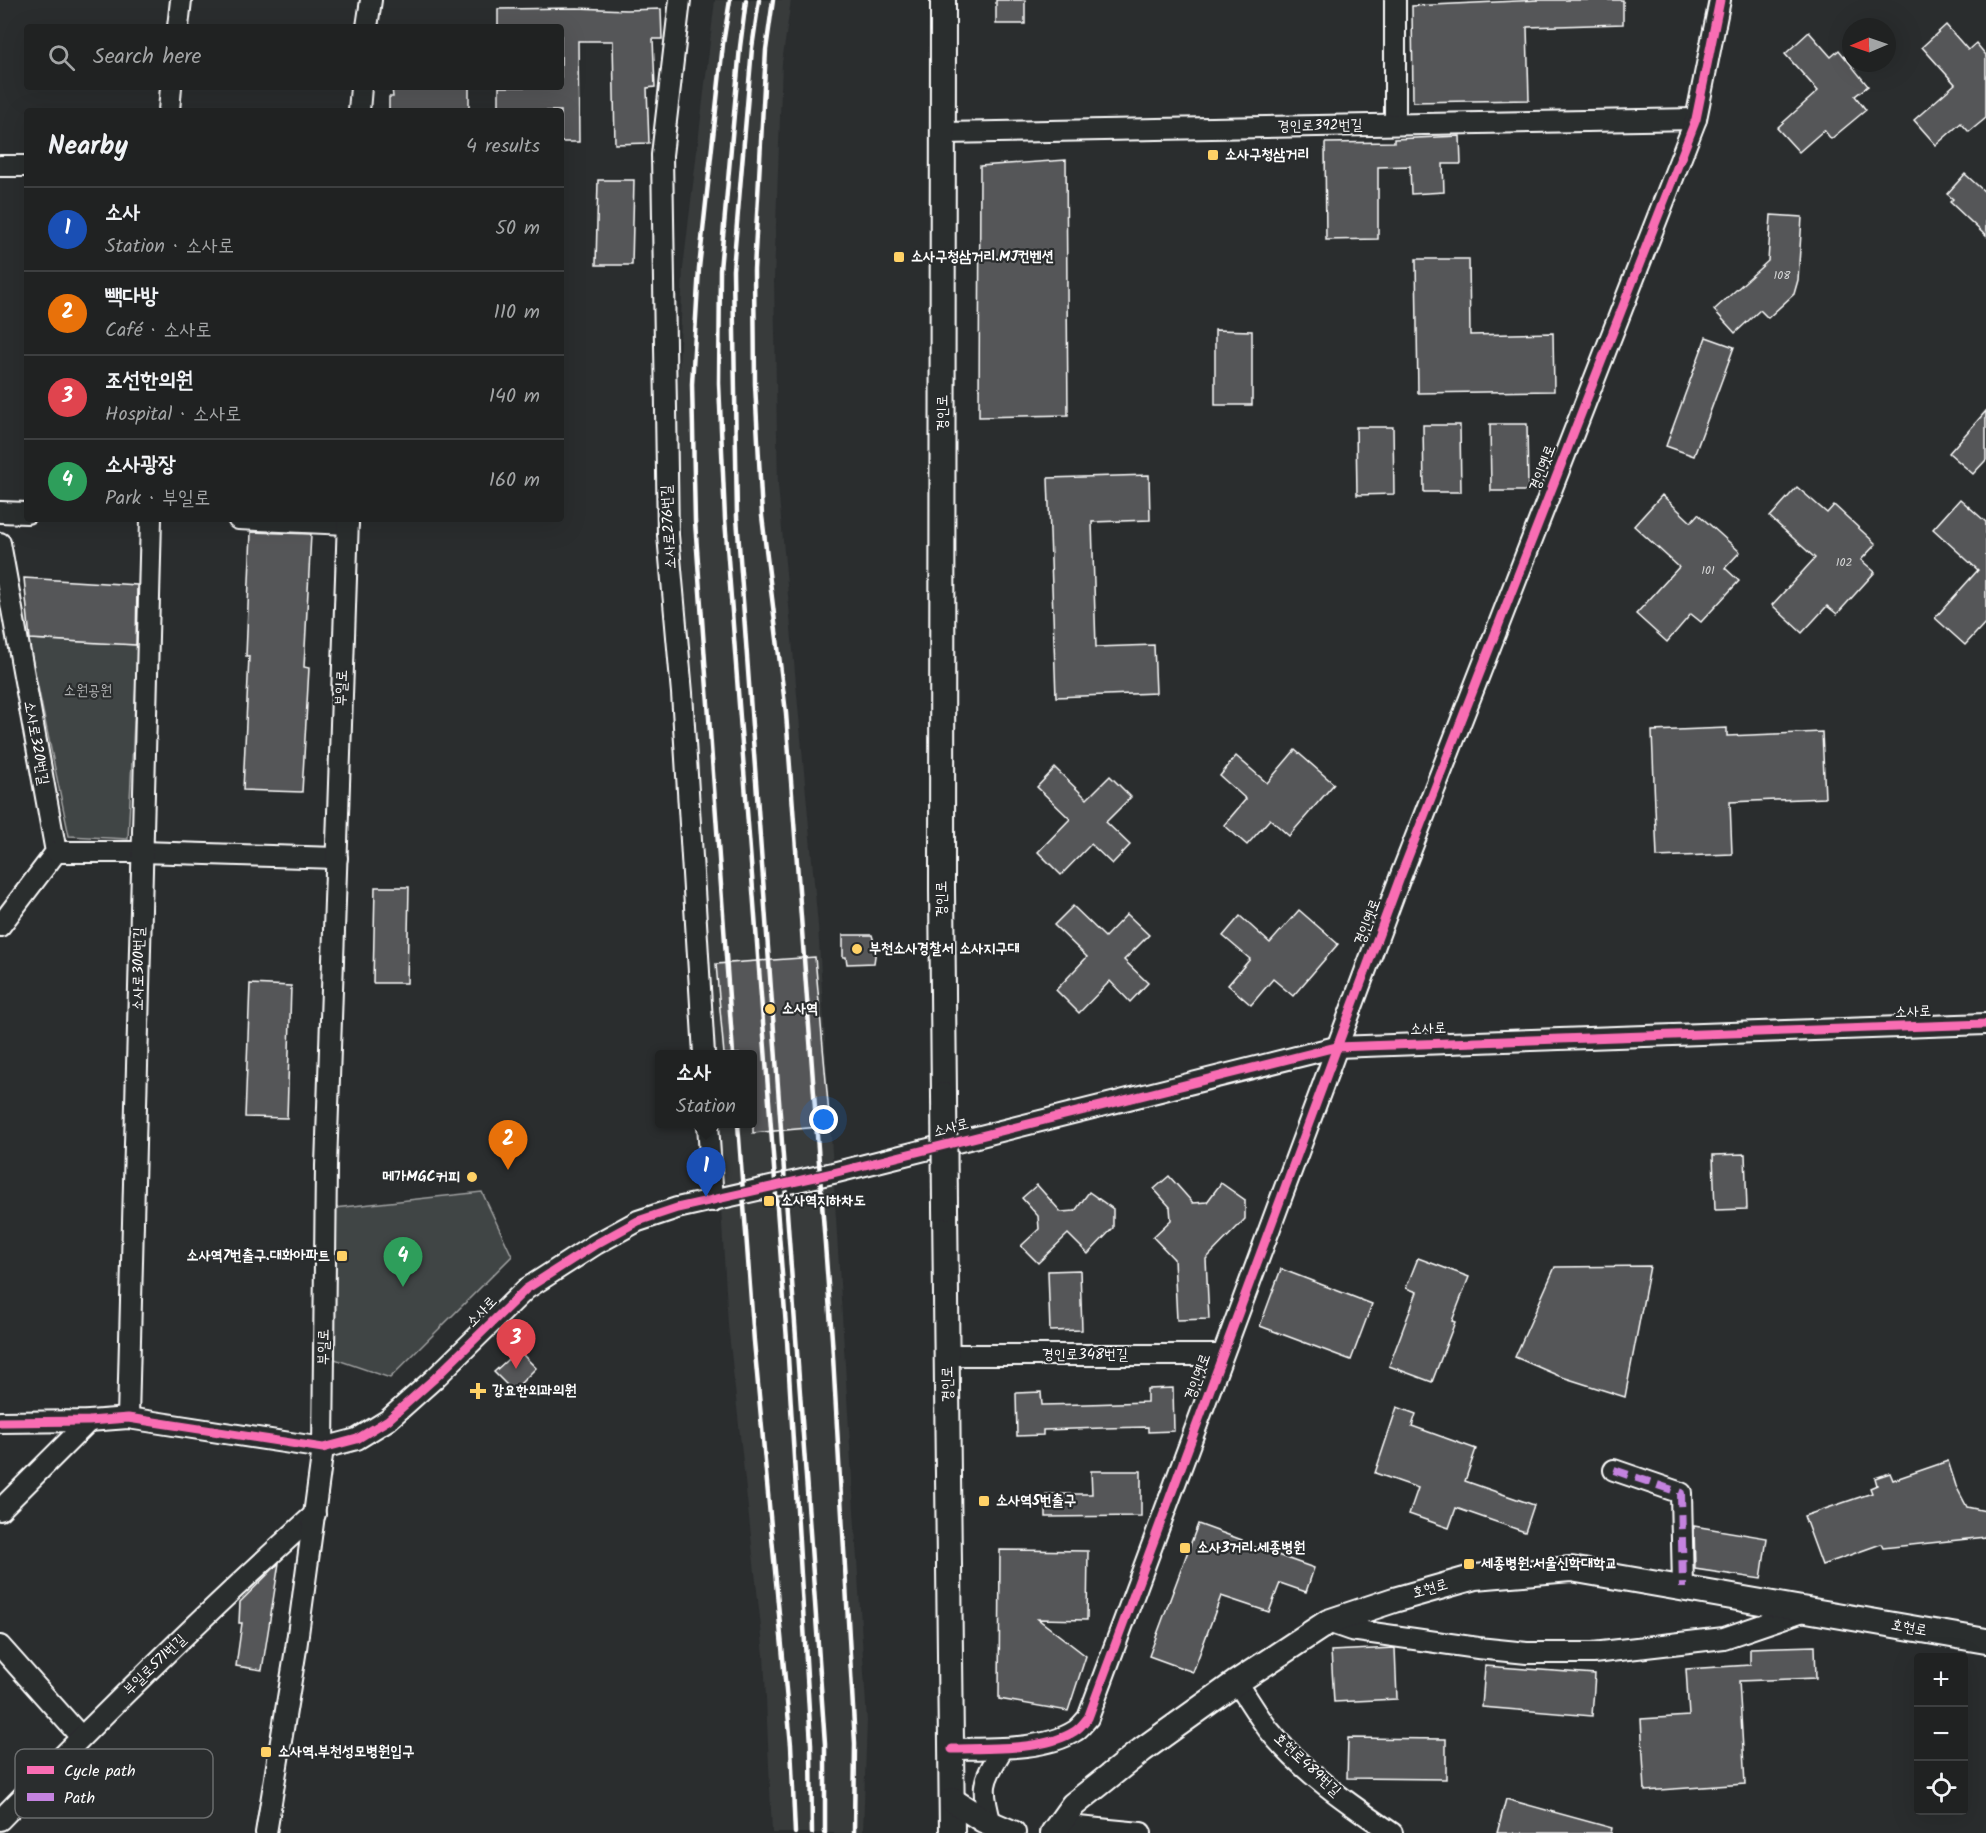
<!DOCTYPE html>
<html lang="en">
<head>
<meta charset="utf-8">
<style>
	:root { --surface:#202222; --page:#2d2f2f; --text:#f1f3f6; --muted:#a2a4a5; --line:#3d3f40; --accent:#ffd166 }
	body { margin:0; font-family:Kalam,"Poor Story",sans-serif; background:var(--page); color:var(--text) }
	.controls { position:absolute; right:18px; bottom:18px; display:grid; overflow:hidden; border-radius:6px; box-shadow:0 6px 24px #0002 }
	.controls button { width:54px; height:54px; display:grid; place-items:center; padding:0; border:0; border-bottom:2px solid var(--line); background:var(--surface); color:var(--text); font:30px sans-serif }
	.compass { position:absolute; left:1842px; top:18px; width:54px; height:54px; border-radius:50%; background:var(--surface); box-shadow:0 6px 24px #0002; rotate:268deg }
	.you { position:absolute; left:824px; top:1120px; width:21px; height:21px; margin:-15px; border:4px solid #fff; border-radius:50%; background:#1a73e8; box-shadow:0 0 0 9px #1a73e833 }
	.badge { display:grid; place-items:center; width:39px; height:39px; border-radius:50%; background:var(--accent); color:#fff; font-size:20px; font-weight:700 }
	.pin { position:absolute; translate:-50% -50px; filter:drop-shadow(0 2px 3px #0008) }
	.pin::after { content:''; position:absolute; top:32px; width:21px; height:18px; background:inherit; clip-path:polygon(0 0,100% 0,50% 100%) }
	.popup { position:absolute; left:655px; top:1050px; width:102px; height:78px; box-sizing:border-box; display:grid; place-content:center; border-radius:6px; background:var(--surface); filter:drop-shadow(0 2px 4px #0005); font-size:20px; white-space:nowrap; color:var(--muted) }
	.popup b { font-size:22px; color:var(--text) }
	.popup::after { content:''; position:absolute; left:50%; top:100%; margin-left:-12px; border:12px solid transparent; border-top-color:var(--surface) }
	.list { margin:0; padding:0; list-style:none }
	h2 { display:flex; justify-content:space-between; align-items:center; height:78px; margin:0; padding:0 24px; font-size:26px }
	h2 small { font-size:20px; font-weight:400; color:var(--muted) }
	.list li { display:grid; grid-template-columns:39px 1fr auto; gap:18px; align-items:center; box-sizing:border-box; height:84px; padding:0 24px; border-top:2px solid var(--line) }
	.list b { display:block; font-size:22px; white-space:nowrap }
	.list p { margin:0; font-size:20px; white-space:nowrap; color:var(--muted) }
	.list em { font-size:20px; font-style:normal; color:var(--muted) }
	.icon { flex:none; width:33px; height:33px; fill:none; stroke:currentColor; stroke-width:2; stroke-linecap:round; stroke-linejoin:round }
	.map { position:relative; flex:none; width:1986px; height:1833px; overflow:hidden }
	.search { position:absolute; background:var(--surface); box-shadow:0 6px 24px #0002; left:24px; top:24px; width:540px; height:66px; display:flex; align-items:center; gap:15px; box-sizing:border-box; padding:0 21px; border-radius:6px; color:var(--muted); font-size:22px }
	.panel { position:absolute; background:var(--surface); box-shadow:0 6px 24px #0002; left:24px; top:108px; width:540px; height:414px; border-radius:6px }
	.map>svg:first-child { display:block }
	.built { fill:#373a3b }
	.green { fill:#414445; stroke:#a0a2a2; stroke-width:1.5 }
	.building { fill:#555758; stroke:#fff; stroke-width:1.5 }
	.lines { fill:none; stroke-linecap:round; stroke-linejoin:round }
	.minor-casing { stroke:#fff; stroke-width:24 }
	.major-casing { stroke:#fff; stroke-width:28 }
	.minor { stroke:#2a2d2e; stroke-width:20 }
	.major { stroke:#2a2d2e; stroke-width:24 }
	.rail { stroke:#fff; stroke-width:4.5 }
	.major-bridge-casing { stroke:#fff; stroke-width:28; stroke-linecap:butt }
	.major-bridge { stroke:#2a2d2e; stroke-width:24 }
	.quiet { stroke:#c483df; stroke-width:8; stroke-dasharray:15 8; stroke-linecap:butt }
	.cycleway-casing { stroke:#2a2d2e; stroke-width:13 }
	.cycleway { stroke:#f96db3; stroke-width:9 }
	.poi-dot { fill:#ffd166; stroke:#2a2d2e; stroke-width:2 }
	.labels { text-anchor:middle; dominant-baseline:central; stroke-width:4.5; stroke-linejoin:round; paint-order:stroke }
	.number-label { font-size:12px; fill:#d4d5d5 }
	.street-label { font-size:15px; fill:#fff; stroke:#2a2d2e }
	.poi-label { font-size:15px; font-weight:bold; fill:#fff; stroke:#2a2d2e; text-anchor:start }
	.park-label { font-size:15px; fill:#b3b4b5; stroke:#2a2d2e }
	.key { fill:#2a2d2e; stroke:#6a6c6d; stroke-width:1.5 }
	.key-label { font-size:16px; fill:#fff }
</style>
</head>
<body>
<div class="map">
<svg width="1986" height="1833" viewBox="0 0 1986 1833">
	<rect width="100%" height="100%" fill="#2a2d2e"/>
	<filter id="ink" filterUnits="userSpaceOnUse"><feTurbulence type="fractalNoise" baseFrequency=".0167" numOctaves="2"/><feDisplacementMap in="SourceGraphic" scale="12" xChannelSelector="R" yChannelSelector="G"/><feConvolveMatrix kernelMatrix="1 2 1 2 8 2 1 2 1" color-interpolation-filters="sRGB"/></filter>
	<g filter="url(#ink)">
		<polygon class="built" points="715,0 791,0 782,63 774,280 778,485 818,925 867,1721 863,1833 772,1833 764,1655 728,1325 716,1124 752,1124 752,1054 712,1054 676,441 683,268"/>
		<g class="green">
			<polygon points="28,639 138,645 128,839 69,836"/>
			<polygon points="482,1192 512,1256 390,1378 323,1355 325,1209"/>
		</g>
		<g class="building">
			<rect x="996" y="0" width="29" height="24"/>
			<polygon points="1539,0 1623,0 1623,24 1527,27 1529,100 1413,102 1412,6"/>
			<polygon points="577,8 626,10 661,9 662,39 653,39 655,87 647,88 649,143 615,144 613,41 578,41 579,142 561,142 561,111 499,111 499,87 561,87 561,27 498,27 498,9"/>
			<polygon points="1946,25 1968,50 1976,43 1986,55 1986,118 1969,132 1961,123 1936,145 1914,120 1955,84 1922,47"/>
			<polygon points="1809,32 1831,57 1839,50 1868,86 1855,96 1866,110 1831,139 1824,130 1799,152 1777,128 1818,91 1785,54"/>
			<polygon points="392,87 469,87 469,111 389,111 389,97 393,97"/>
			<polygon points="1460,136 1461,164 1443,164 1444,192 1411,194 1410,166 1378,167 1378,239 1326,240 1325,143 1394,142 1394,139"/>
			<polygon points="1066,160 1068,415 979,417 980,166"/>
			<polygon points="1965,174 1986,193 1986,236 1950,202 1953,199 1947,194"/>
			<polygon points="598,180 634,180 632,265 596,265"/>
			<polygon points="1771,215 1802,217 1798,280 1794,294 1768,318 1760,310 1735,333 1714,310 1768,261"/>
			<polygon points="1416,259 1469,259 1470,335 1553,333 1554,391 1418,393"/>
			<polygon points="1215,330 1252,331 1252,405 1215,405"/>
			<polygon points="1706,337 1734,347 1694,456 1666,446"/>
			<polygon points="1986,411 1986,460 1973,474 1949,453"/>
			<polygon points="1490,424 1527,424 1528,491 1491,491"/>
			<polygon points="1423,425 1460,425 1461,492 1424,492"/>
			<polygon points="1356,427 1393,427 1394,494 1357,495"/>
			<polygon points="1149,475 1150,520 1092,522 1096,647 1154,645 1156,693 1056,697 1048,478"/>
			<polygon points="1797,487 1827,513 1834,505 1876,544 1861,560 1875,572 1837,614 1827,606 1802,633 1772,605 1815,558 1770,517"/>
			<polygon points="1662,495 1691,522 1698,514 1740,552 1725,568 1739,581 1701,622 1691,614 1667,642 1636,614 1679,567 1634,526"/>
			<polygon points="1960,499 1986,522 1986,622 1965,645 1935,618 1978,570 1933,529"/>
			<polygon points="251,532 311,534 304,667 309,668 302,792 243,790 249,656 246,656"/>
			<polygon points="24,578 137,585 136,645 30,639"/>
			<polygon points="1727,728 1727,736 1822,732 1825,798 1730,802 1732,854 1657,857 1652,731"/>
			<polygon points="1295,750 1334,784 1289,836 1270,819 1247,845 1224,825 1246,799 1220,776 1236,756 1267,783"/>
			<polygon points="1055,768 1087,799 1110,776 1131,797 1106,822 1130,845 1112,864 1091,844 1061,875 1038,852 1070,819 1037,787"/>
			<polygon points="375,887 409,887 407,983 373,983"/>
			<polygon points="1073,906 1105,937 1127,914 1149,935 1124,960 1148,983 1130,1002 1110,981 1079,1013 1056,990 1087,957 1054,925"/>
			<polygon points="1299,910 1338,944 1293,996 1273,979 1251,1005 1228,985 1250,959 1223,936 1240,916 1270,943"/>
			<polygon points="843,935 872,935 876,949 874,963 847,964 846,957 843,957"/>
			<polygon points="815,957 830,1126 753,1133 753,1054 724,1054 716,964"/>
			<polygon points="250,984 291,986 287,1118 245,1117"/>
			<polygon points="1745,1154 1747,1209 1715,1210 1713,1155"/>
			<polygon points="1169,1176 1193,1203 1207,1202 1221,1183 1245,1200 1245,1219 1206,1259 1209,1319 1177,1320 1174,1259 1153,1237 1171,1220 1170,1207 1154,1189"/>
			<polygon points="1037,1185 1061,1212 1075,1211 1089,1192 1113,1209 1113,1228 1088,1254 1068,1234 1038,1263 1021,1246 1039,1229 1038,1216 1022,1198"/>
			<polygon points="1418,1258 1469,1277 1452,1321 1455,1322 1432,1382 1389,1366 1417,1292 1406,1288"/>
			<polygon points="1650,1266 1625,1397 1559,1376 1515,1357 1555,1267"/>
			<polygon points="1281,1269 1372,1304 1351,1360 1260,1326"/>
			<polygon points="1080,1270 1082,1330 1050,1331 1048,1271"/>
			<polygon points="518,1350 536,1368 513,1391 494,1372"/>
			<polygon points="1173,1388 1174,1431 1148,1432 1148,1427 1103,1428 1043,1430 1043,1435 1017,1436 1016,1393 1041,1392 1042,1405 1087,1404 1147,1402 1147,1389"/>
			<polygon points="1397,1407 1416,1414 1412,1426 1476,1449 1465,1481 1534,1505 1525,1532 1456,1508 1449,1528 1409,1514 1418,1488 1375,1473"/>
			<polygon points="1948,1461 1956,1486 1967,1507 1986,1511 1986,1537 1883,1548 1881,1544 1822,1565 1804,1516 1872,1493 1870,1488 1877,1485 1875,1478 1890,1473 1893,1480"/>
			<polygon points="1091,1471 1141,1471 1141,1516 1046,1517 1046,1494 1092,1494"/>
			<polygon points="1198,1524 1242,1540 1241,1542 1314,1568 1306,1592 1280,1583 1269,1612 1221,1596 1193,1672 1149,1656"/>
			<polygon points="1694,1526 1767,1538 1761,1579 1695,1569"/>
			<polygon points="1000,1550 1088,1551 1087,1620 1038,1619 1086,1656 1068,1711 999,1699"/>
			<polygon points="279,1563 262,1670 236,1666 242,1623 239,1623 240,1602"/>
			<polygon points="1815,1646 1816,1678 1739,1681 1745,1784 1645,1791 1641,1719 1689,1716 1686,1669 1750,1665 1750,1648"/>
			<polygon points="1395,1648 1397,1699 1334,1702 1331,1651"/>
			<polygon points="1485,1666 1595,1674 1592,1716 1482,1707"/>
			<polygon points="1348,1738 1446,1739 1446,1779 1347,1778"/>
			<polygon points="1506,1799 1612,1828 1611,1833 1497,1833"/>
		</g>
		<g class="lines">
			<g class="minor-casing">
				<g id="minor">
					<polyline points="680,0 662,155 668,535 682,693 704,1054"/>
					<polyline points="1395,0 1395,124"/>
					<polyline points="178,27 181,0"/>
					<polyline points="367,27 371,0"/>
					<polyline points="169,111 171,87"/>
					<polyline points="359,111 361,87"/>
					<polyline points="944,133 1696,119"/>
					<polyline points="0,166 27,166"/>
					<polyline points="0,512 27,513"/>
					<polyline points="238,519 348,524"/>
					<polyline points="0,543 56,852 0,926"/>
					<polyline points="56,852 141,852 337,858"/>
					<polyline points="708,1124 713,1201"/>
					<polyline points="947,1355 1222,1355"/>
					<polyline points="128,1418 151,519"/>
					<polyline points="0,1422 89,1421 128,1418 323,1448 357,1439 388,1420 435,1378 526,1289 596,1244 638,1221 677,1208 833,1173 1336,1047 1986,1024"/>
					<polyline points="1614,1470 1681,1493 1683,1588"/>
					<polyline points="0,1510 89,1421"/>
					<polyline points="1328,1622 1351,1630 1478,1648 1527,1653 1593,1653 1724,1638 1806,1610"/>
					<polyline points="0,1646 81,1737"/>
					<path d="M 1237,1682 C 1247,1698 1257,1714 1268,1729 C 1302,1772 1348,1803 1392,1833"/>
					<path d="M 952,1749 C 988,1748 1044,1751 1075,1731 C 1080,1728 1084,1722 1088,1718 L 1401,875 L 1696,119 L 1720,0"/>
					<path d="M 0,1820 C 102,1715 206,1612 315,1514"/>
					<path d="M 991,1824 C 980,1784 983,1782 1003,1748"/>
					<polyline points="1057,1825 1141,1833"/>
					<polyline points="266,1833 296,1649 323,1448 326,1166 348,519"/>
				</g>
			</g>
			<g class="major-casing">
				<g id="major">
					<polyline points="943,0 942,890 944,1095"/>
					<polyline points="945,1207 952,1833"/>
					<polyline points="952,1800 983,1820 1013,1833"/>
					<polyline points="1053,1833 1073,1805 1142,1750 1237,1682 1328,1622 1394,1600 1475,1577 1571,1569 1986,1641"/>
				</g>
			</g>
			<use href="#minor" class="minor"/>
			<use href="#major" class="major"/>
			<g class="rail">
				<polyline points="730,0 723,44 699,268 692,384 695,521 733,1054"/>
				<polyline points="746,0 740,47 720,270 719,383 725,519 787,1340 811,1744 812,1833"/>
				<polyline points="759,0 752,48 733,270 737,517 811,1546 825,1744 825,1833"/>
				<polyline points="773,0 766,50 754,270 755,384 762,516 786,713 832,1339 855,1743 854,1833"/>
				<polyline points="738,1124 754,1341 791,1745 795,1833"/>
			</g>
			<g class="major-bridge-casing">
				<polyline id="major-bridge" points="944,1095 945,1207"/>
			</g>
			<use href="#major-bridge" class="major-bridge"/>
			<polyline class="quiet" points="1614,1470 1681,1493 1683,1588"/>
			<g class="cycleway-casing">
				<g id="cycleway">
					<polyline points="0,1422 89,1421 128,1418 323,1448 357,1439 388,1420 435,1378 526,1289 596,1244 638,1221 677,1208 833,1173 1336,1047 1986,1024"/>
					<path d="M 952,1749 C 988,1748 1044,1751 1075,1731 C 1080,1728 1084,1722 1088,1718 L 1401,875 L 1696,119 L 1720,0"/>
				</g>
			</g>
			<use href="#cycleway" class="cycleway"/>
		</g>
	</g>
	<g class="poi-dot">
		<rect x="1207" y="149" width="12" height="12" rx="3"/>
		<rect x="893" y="251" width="12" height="12" rx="3"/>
		<circle cx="857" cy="949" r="6"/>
		<circle cx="770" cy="1009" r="6"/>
		<circle cx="472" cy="1177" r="6"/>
		<rect x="763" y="1195" width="12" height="12" rx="3"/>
		<rect x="336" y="1250" width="12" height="12" rx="3"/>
		<path d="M475 1382h6v6h6v6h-6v6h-6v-6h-6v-6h6z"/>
		<rect x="978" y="1495" width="12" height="12" rx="3"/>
		<rect x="1179" y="1542" width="12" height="12" rx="3"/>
		<rect x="1463" y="1558" width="12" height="12" rx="3"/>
		<rect x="260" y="1746" width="12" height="12" rx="3"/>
	</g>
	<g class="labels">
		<g class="number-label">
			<text x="1782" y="275">108</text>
			<text x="1844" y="562">102</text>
			<text x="1708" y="570">101</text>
		</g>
		<g class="street-label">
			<text transform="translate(1320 126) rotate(-1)">경인로392번길</text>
			<text transform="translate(943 413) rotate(-90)">경인로</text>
			<text transform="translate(1543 468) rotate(-69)">경인옛로</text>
			<text transform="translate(669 527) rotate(-93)">소사로276번길</text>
			<text transform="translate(342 688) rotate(-88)">부일로</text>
			<text transform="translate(36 743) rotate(80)">소사로320번길</text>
			<text transform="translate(942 899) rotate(-90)">경인로</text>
			<text transform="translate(1368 922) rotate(-69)">경인옛로</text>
			<text transform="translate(139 969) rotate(-89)">소사로300번길</text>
			<text transform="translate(1913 1012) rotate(-2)">소사로</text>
			<text transform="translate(1428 1029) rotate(-2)">소사로</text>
			<text transform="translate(951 1128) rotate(-14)">소사로</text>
			<text transform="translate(482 1312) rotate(-46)">소사로</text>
			<text transform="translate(324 1347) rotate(-89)">부일로</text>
			<text x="1085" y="1355">경인로348번길</text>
			<text transform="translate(1198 1377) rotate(-70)">경인옛로</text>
			<text transform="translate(948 1384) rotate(-91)">경인로</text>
			<text transform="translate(1430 1589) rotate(-16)">호현로</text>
			<text transform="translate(1909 1628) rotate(10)">호현로</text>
			<text transform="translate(155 1665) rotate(-44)">부일로571번길</text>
			<text transform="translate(1307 1765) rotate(43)">호현로489번길</text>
		</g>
		<g class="poi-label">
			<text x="1225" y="155">소사구청삼거리</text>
			<text x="911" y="257">소사구청삼거리.MJ컨벤션</text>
			<text x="869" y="949">부천소사경찰서 소사지구대</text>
			<text x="782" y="1009">소사역</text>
			<text x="460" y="1177" text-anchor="end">메가MGC커피</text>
			<text x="781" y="1201">소사역지하차도</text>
			<text x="330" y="1256" text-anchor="end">소사역7번출구.대화아파트</text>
			<text x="492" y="1391">강요한외과의원</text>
			<text x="996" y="1501">소사역5번출구</text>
			<text x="1197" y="1548">소사3거리.세종병원</text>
			<text x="1481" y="1564">세종병원.서울신학대학교</text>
			<text x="278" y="1752">소사역.부천성모병원입구</text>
		</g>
		<g class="park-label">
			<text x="88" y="691">소원공원</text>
		</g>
	</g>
	<rect x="15" y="1749" width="198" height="69" rx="9" class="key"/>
	<rect x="27" y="1766" width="27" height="8" fill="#f96db3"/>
	<rect x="27" y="1793" width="27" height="8" fill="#c483df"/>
	<g class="key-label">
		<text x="64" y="1776">Cycle path</text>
		<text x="64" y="1803">Path</text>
	</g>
</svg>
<div class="controls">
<button>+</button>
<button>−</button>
<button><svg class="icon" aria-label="locate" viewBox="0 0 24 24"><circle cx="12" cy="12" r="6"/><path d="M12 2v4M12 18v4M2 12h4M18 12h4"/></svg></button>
</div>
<svg class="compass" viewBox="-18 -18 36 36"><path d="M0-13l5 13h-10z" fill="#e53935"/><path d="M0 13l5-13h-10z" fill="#a2a4a5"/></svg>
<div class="you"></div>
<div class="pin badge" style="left:706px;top:1197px;background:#1a4fb4">1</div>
<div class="popup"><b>소사</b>Station</div>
<div class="pin badge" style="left:508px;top:1170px;background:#e8710a">2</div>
<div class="pin badge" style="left:516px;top:1369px;background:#e0444e">3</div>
<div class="pin badge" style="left:403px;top:1287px;background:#2e9e5b">4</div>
<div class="search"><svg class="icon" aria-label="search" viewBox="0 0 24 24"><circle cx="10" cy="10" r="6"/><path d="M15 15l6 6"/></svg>Search here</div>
<section class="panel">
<h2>Nearby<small>4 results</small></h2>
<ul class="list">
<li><span class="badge" style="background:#1a4fb4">1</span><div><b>소사</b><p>Station · 소사로</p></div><em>50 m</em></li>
<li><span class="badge" style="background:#e8710a">2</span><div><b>빽다방</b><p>Café · 소사로</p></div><em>110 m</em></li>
<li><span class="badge" style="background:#e0444e">3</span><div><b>조선한의원</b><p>Hospital · 소사로</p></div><em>140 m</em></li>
<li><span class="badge" style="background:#2e9e5b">4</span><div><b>소사광장</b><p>Park · 부일로</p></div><em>160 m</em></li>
</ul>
</section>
</div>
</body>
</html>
